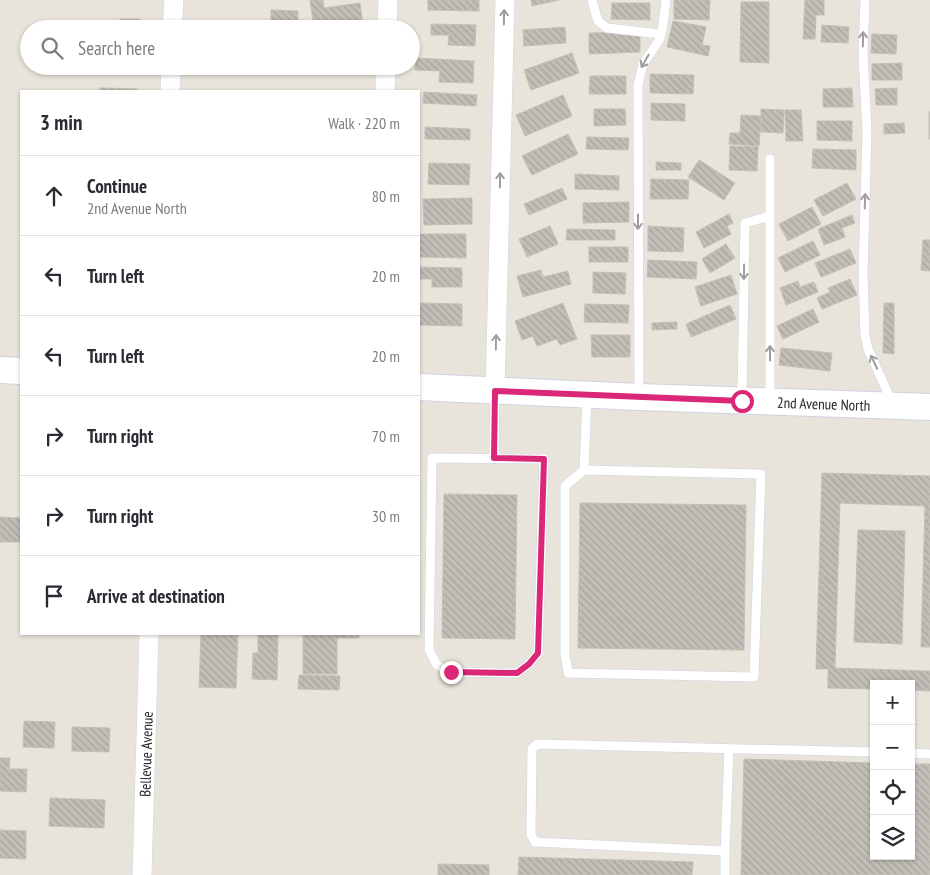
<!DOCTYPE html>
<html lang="en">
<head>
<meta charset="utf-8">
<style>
	:root { --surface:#fff; --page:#f2f2f3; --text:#2b2b33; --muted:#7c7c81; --line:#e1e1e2 }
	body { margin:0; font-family:"PT Sans Narrow",sans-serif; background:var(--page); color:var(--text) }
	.controls { position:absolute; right:15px; bottom:15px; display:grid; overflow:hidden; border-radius:0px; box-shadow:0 1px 4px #0004 }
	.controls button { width:45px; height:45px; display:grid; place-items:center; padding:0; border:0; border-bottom:1px solid var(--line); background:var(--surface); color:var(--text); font:25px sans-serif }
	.stop { position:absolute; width:15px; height:15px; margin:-11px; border:4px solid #db2777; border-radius:50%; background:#fff }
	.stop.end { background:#db2777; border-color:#fff; box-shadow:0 1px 5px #0008 }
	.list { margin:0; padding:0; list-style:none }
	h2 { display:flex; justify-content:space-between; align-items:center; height:65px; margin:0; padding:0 20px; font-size:21px }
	h2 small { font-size:16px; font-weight:400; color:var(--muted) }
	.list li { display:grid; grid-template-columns:32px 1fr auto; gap:15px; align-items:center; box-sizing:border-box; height:80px; padding:0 20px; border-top:1px solid var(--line) }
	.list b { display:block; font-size:19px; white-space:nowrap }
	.list p { margin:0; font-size:16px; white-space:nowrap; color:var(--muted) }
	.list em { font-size:16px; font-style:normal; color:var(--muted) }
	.icon { flex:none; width:28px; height:28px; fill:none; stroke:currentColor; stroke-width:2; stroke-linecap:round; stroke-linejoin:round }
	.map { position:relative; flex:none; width:930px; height:875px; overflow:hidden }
	.search { position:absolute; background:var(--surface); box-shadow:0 1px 4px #0004; left:20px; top:20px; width:400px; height:55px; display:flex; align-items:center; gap:12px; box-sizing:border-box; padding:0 18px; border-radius:28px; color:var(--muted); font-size:19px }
	.panel { position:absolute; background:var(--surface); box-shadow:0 1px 4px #0004; left:20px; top:90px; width:400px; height:545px; border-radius:0px }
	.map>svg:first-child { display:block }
	.building { fill:url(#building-back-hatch); stroke:#c4c0b5 }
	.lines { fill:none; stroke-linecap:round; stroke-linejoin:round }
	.lane-casing { stroke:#d0d2e0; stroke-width:10 }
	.street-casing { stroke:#d0d2e0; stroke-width:20 }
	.secondary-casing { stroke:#d0d2e0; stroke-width:28 }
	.lane { stroke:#fff; stroke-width:9 }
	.street { stroke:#fff; stroke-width:19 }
	.secondary { stroke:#fff; stroke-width:26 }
	.oneway { stroke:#9e9e9e }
	.route { stroke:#db2777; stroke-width:6 }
	.labels { text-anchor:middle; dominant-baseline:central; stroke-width:4; stroke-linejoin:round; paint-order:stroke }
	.street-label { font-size:15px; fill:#282828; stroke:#fff }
</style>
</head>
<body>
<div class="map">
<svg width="930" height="875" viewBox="0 0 930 875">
	<defs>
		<pattern id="building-back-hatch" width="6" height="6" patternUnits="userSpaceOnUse" patternTransform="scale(1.25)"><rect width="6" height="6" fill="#c2beb7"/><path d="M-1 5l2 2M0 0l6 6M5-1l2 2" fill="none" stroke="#a7a39d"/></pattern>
	</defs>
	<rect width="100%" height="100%" fill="#e9e4db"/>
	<g class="building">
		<polygon points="310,0 323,0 324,8 360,3 363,26 342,29 314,29"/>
		<polygon points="428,0 479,0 479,11 428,10"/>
		<polygon points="531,0 559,0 532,6"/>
		<polygon points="674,0 710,0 709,20 674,19"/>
		<polygon points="805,0 824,0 824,15 816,15 815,39 803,39"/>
		<polygon points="741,2 769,2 769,63 740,62"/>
		<polygon points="612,3 650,3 650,20 611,19"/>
		<polygon points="271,10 298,11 298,29 271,29"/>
		<polygon points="120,19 140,19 139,29 120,29"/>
		<polygon points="673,21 706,27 702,45 710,46 708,56 667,47"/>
		<polygon points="431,24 476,25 475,46 448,45 449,35 431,35"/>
		<polygon points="822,25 849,27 848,43 821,42"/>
		<polygon points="565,27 566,43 524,46 523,30"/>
		<polygon points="640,32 640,52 589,54 589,33"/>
		<polygon points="872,34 897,35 896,54 871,53"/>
		<polygon points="572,53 579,73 531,90 524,70"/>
		<polygon points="416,58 474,61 473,83 439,82 440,71 415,70"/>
		<polygon points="902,63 902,80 872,80 872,64"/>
		<polygon points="650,74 694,75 693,94 650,93"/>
		<polygon points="590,76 626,76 626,94 589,94"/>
		<polygon points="100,88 137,89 137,91 100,91"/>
		<polygon points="852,88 853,107 823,107 823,89"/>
		<polygon points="897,88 897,105 876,105 875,89"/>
		<polygon points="424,92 477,95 476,106 423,103"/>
		<polygon points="563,95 572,116 525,136 516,115"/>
		<polygon points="651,103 685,104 685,121 651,120"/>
		<polygon points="594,109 625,109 626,125 594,126"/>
		<polygon points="761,109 784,110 783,133 761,132"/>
		<polygon points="785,110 801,110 803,141 786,141"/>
		<rect x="929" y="112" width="1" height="27"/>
		<polygon points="741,115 761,116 759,146 729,144 730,133 740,133"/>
		<polygon points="817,121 852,121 852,141 817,140"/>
		<polygon points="904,123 905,133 884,134 884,124"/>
		<polygon points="425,127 470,129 470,140 425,139"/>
		<polygon points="568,134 578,154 532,175 522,156"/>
		<polygon points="587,137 629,138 628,150 586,149"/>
		<polygon points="730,146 758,147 757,171 729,170"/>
		<polygon points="813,149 856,150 856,170 812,168"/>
		<polygon points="699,160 735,183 724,200 688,177"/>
		<polygon points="656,162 681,163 681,170 656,170"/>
		<polygon points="429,163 470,164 469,185 428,184"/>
		<polygon points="575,174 619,176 619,190 575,189"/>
		<polygon points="651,179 689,180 688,199 650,199"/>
		<polygon points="847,183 856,199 823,216 814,200"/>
		<polygon points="562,188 567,199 529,215 524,204"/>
		<polygon points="472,198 472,224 424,225 423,199"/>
		<polygon points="629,202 629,222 583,223 583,203"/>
		<polygon points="812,207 821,224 788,241 779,224"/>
		<polygon points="729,214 733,223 727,226 731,234 704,248 696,232"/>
		<polygon points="852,215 855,223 842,228 845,237 824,245 818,229"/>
		<polygon points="550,226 558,244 527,257 519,239"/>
		<polygon points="648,226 684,228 683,252 648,251"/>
		<polygon points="567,229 615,230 615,240 566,240"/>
		<polygon points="419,234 466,234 466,258 419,257"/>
		<polygon points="923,240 930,240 930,271 921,270"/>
		<polygon points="813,241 820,255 785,272 778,258"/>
		<polygon points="726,244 735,258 710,273 702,259"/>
		<rect x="589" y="247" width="39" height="15"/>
		<polygon points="850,249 856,263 821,277 815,263"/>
		<polygon points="648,260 697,262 696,279 647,277"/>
		<polygon points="419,267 462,268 462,287 432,287 432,279 419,279"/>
		<polygon points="541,270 543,277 568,271 571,284 523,297 517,276"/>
		<polygon points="593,272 626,273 625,294 593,293"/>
		<polygon points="731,275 737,294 701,306 695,287"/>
		<polygon points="850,279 857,295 822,309 817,298 830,292 828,288"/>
		<polygon points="798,281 800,287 814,282 818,292 786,305 780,288"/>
		<polygon points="419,303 462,304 462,326 419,325"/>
		<polygon points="563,303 577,339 560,345 557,339 537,346 533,336 522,340 515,321"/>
		<polygon points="884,303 894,303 894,354 883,353"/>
		<polygon points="585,304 629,305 628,323 584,322"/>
		<polygon points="730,305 736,319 691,337 686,324"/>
		<polygon points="813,309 819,322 783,339 777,326"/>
		<polygon points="677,322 677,329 652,330 652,323"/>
		<polygon points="591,335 630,335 630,357 592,357"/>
		<polygon points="781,348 832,353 830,371 779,365"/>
		<polygon points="822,473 930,476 930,647 921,647 925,506 840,503 835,668 930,671 930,691 911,690 911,684 874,684 874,689 828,688 828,669 816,669"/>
		<polygon points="444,494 517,495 515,639 442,638"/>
		<polygon points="580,503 746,505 744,650 578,648"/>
		<polygon points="0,517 21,518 21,542 0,542"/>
		<polygon points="858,530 905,531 902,644 854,642"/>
		<polygon points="201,634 238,634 236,688 199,687"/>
		<polygon points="258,634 278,634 277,680 252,679 253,653 258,653"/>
		<polygon points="303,634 359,634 359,638 337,638 337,674 303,674"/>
		<polygon points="299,675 340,676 339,690 298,689"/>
		<polygon points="24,721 55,722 54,748 23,747"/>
		<polygon points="72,727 110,728 109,752 72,751"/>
		<polygon points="0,758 10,758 9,769 27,769 26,792 0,791"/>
		<polygon points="744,759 874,763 874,856 911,856 911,764 930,764 930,875 741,875"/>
		<polygon points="50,798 105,800 104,828 49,826"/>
		<polygon points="0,830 26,831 26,859 0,858"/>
		<polygon points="519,857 693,862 692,875 518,875"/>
		<polygon points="438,864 489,865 489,875 438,875"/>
	</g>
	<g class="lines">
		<g class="lane-casing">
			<g id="lane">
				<polyline points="592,0 598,21 607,28 661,34"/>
				<polyline points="865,0 863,53 867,131 863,273 865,335 868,349 892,402"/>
				<polyline points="770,159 770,399"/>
				<polyline points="639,396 638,85 643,64 660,39 663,25 666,0"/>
				<polyline points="742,397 745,223 770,216"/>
				<polygon points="432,458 544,459 538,653 529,664 517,673 451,672 437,665 429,650"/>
				<polyline points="494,458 495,393"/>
				<polyline points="584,470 565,486 565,654 568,673 754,677 761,474 584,470 587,397"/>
				<polyline points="911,753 930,754"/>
				<polyline points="725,851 729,749"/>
				<polyline points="725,875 725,851 535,842 531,835 532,749 537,744 874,752"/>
			</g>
		</g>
		<g class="street-casing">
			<g id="street">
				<polyline points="172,29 174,0"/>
				<polyline points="387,29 388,0"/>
				<polyline points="170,91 171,66"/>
				<polyline points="385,91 386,66"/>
				<polyline points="495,391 505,0"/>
				<path id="s1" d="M 142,875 L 149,634"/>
			</g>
		</g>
		<g class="secondary-casing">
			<g id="secondary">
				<polyline points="0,370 21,371"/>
				<path id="s2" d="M 419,387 L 639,397 L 930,407"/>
			</g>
		</g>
		<use href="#lane" class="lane"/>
		<use href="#street" class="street"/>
		<use href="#secondary" class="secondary"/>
	</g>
	<defs><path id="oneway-shaft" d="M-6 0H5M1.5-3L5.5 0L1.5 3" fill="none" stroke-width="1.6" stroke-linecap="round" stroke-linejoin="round" transform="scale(1.25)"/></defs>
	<g class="oneway">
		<use href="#oneway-shaft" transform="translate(504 17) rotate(-89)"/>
		<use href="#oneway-shaft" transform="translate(863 39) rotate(-89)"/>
		<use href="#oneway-shaft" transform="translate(645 61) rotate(120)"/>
		<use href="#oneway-shaft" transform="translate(500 180) rotate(-89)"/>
		<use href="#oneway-shaft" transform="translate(865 201) rotate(-88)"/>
		<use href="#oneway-shaft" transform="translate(638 222) rotate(90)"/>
		<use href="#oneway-shaft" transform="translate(744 272) rotate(91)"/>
		<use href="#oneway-shaft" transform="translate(496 342) rotate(-89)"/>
		<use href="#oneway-shaft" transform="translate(770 353) rotate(-90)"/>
		<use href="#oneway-shaft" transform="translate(874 362) rotate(-115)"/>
	</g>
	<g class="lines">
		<polyline class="route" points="451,672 517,673 529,664 538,653 544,459 494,458 495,391 742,401"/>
	</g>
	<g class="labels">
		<g class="street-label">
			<text stroke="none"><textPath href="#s2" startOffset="405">2nd Avenue North</textPath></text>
			<text stroke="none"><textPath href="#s1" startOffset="121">Bellevue Avenue</textPath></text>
		</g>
	</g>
</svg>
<div class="controls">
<button>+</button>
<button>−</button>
<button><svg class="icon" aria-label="locate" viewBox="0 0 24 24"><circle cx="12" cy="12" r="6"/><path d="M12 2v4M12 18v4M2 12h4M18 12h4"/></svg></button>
<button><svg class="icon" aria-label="layers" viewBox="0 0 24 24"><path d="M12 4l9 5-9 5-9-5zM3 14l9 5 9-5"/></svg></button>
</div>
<div class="stop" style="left:742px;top:401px"></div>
<div class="stop end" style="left:451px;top:672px"></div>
<div class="search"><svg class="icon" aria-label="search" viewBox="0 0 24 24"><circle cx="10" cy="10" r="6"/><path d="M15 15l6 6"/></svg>Search here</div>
<section class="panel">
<h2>3 min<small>Walk · 220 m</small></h2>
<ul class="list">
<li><svg class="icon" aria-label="ahead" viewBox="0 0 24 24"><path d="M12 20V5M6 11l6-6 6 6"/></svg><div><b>Continue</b><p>2nd Avenue North</p></div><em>80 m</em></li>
<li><svg class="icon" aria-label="left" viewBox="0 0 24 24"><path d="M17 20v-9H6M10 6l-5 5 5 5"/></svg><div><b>Turn left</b></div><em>20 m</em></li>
<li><svg class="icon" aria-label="left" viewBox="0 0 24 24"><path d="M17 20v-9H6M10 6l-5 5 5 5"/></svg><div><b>Turn left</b></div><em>20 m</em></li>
<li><svg class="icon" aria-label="right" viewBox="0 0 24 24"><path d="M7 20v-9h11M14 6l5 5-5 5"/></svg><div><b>Turn right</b></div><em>70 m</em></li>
<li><svg class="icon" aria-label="right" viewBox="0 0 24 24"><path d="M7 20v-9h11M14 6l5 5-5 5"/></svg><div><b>Turn right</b></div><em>30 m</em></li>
<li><svg class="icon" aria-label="arrive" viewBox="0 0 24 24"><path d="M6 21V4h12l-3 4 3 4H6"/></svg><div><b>Arrive at destination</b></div></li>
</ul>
</section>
</div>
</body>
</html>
